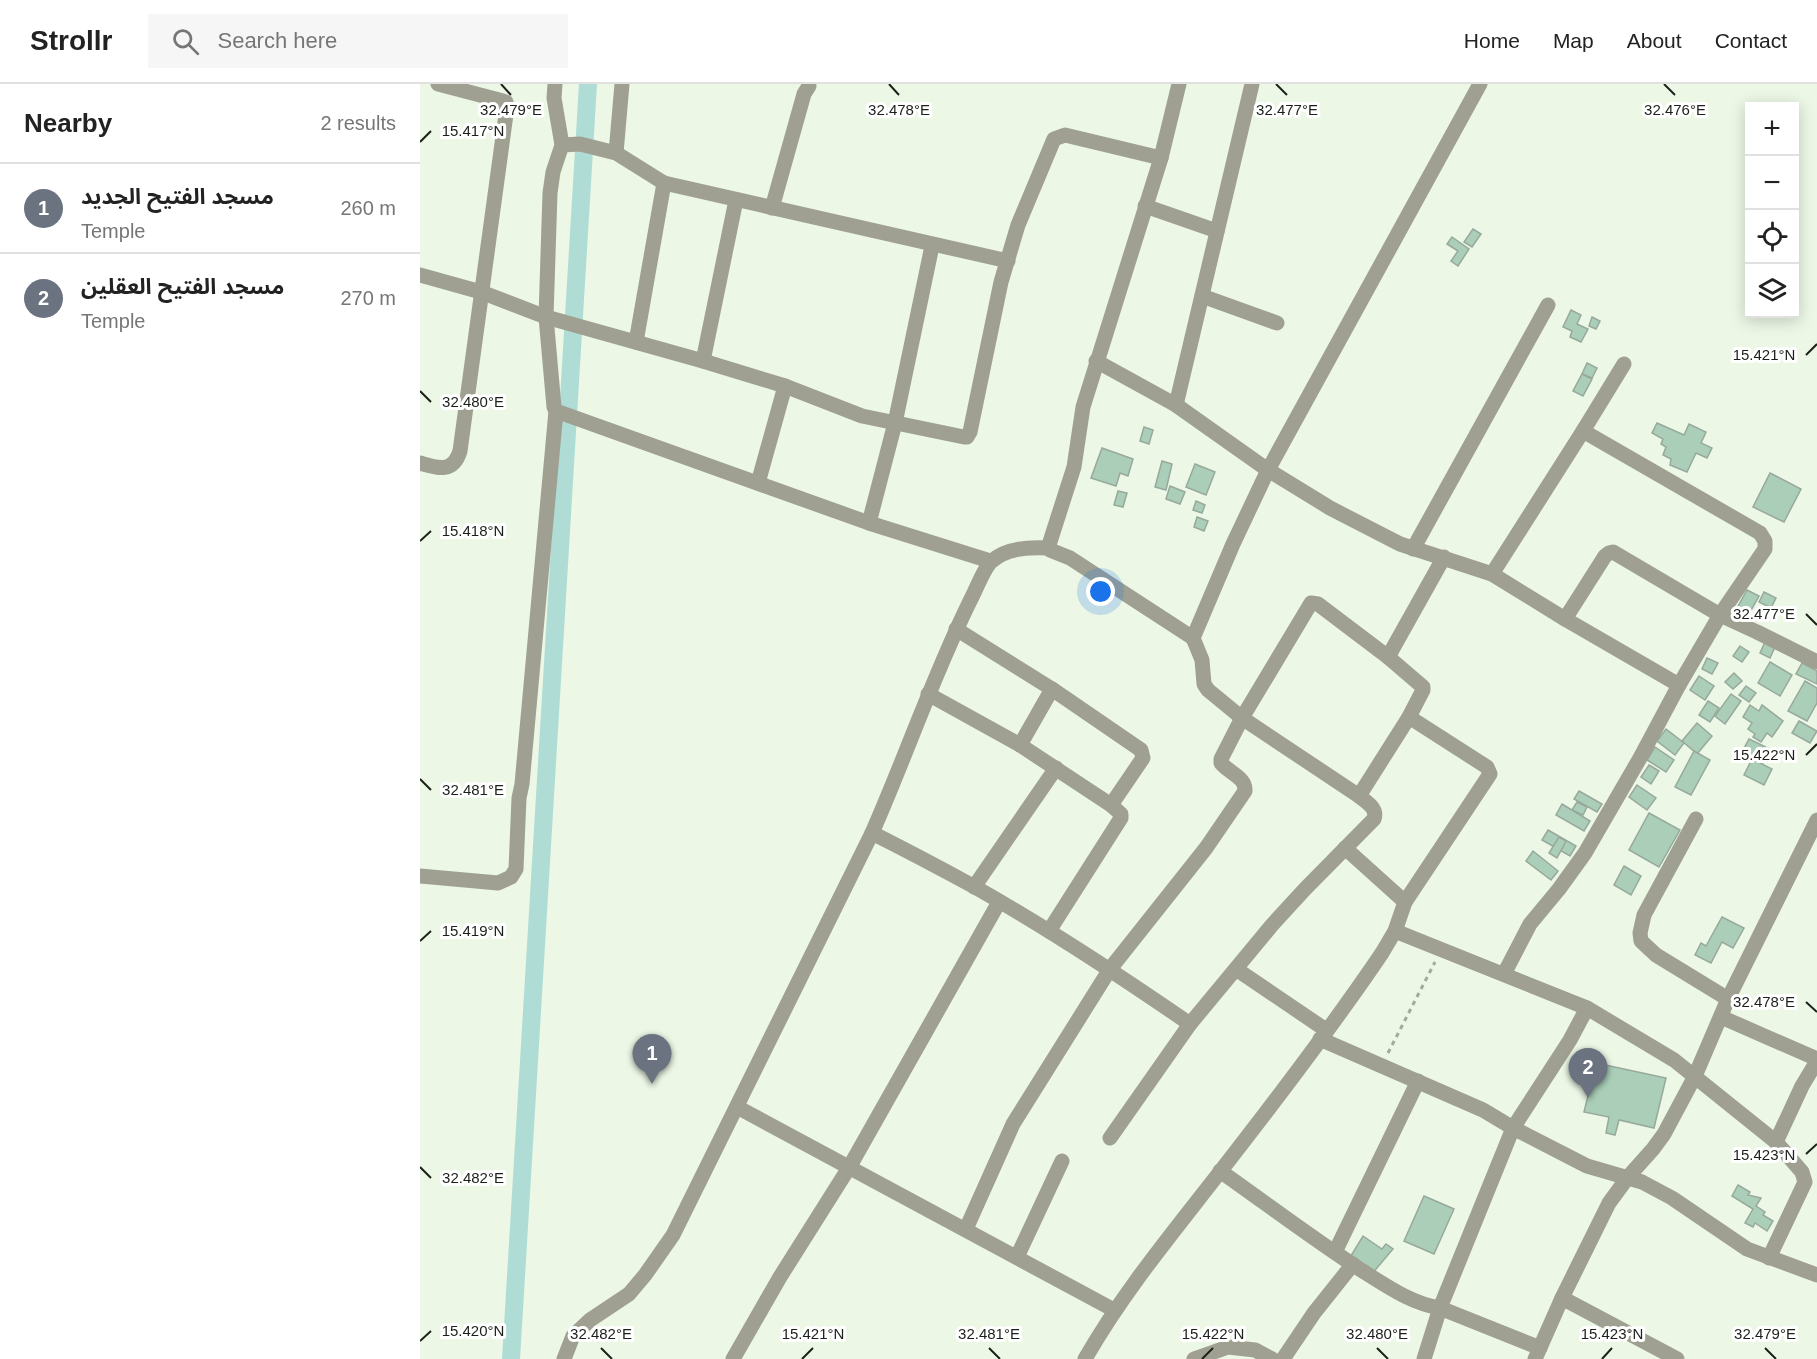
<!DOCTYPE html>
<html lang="en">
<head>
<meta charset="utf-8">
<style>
	:root { --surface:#fff; --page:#f6f6f6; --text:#222; --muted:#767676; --line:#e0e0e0; --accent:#7c3aed }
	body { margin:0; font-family:Helvetica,"Noto Sans Arabic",sans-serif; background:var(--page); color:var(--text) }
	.controls { position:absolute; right:18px; top:18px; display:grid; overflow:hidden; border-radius:0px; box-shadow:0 3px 15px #0003 }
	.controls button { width:54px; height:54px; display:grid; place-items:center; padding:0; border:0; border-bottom:2px solid var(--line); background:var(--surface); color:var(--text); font:30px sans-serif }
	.you { position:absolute; left:681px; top:508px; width:21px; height:21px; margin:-15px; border:4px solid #fff; border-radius:50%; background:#1a73e8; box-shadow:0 0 0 9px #1a73e833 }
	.badge { display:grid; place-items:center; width:39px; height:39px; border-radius:50%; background:var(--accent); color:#fff; font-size:20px; font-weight:700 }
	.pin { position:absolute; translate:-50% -50px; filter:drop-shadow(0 2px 3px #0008) }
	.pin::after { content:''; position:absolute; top:32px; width:21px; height:18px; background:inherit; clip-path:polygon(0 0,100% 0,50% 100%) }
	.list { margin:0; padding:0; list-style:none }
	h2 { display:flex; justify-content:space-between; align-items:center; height:78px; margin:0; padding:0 24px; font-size:26px }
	h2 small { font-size:20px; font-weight:400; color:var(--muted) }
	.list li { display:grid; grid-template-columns:39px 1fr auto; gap:18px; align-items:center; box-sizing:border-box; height:90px; padding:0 24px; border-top:2px solid var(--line) }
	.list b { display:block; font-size:22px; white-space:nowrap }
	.list p { margin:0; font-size:20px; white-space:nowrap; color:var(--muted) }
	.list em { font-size:20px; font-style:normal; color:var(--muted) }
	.icon { flex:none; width:33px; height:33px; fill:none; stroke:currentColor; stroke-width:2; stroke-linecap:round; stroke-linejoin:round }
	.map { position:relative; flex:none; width:1397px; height:1275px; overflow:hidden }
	header { display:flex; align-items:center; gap:36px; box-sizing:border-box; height:84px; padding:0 30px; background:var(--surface); border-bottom:2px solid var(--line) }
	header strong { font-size:28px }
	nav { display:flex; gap:33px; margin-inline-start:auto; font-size:21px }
	.search { width:420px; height:54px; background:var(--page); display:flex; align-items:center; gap:15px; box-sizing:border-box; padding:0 21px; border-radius:0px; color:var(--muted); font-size:22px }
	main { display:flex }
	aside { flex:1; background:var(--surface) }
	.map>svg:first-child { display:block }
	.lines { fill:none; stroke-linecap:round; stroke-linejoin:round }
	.canal { stroke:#afddd5; stroke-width:18 }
	.building { fill:#aaceb8; stroke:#97a99d; stroke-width:1.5 }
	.path { stroke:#a2aa9d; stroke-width:3; stroke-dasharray:4.5 4.5; stroke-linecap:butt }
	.minor { stroke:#9fa091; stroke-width:15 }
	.ticks { fill:none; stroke:#1c201a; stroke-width:2 }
	.ticks-label { font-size:15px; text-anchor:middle; fill:#1c201a; stroke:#fff; stroke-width:6; stroke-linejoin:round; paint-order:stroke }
</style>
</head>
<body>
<header>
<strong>Strollr</strong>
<div class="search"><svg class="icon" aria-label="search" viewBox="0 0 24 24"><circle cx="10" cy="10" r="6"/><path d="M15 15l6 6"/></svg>Search here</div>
<nav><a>Home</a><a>Map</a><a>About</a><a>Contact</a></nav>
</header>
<main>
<aside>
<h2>Nearby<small>2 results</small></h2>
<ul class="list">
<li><span class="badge" style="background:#6b7280">1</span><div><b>مسجد الفتيح الجديد</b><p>Temple</p></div><em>260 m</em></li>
<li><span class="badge" style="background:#6b7280">2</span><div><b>مسجد الفتيح العقلين</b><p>Temple</p></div><em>270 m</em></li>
</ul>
</aside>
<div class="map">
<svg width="1397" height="1275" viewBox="0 0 1397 1275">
	<rect width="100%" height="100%" fill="#ecf7e6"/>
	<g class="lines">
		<polyline class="canal" points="91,1275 168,0"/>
	</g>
	<g class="building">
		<polygon points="1053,145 1061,150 1052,163 1044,158"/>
		<polygon points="1032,153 1049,165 1038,182 1031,177 1038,167 1027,160"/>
		<polygon points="1151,226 1161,231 1157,240 1168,245 1161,258 1150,253 1152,247 1143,243"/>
		<polygon points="1172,233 1180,237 1176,245 1169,242"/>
		<polygon points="1167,279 1177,284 1172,294 1162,290"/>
		<polygon points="1162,290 1172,295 1163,312 1153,307"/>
		<polygon points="1237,339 1264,351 1269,340 1286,348 1281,359 1292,364 1287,374 1276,369 1267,388 1250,381 1251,375 1243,371 1246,363 1241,360 1243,355 1232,349"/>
		<polygon points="724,343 733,346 729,360 720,357"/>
		<polygon points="682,364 713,375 708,392 700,389 696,402 671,394"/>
		<polygon points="742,377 752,380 746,406 735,403"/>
		<polygon points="775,380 795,388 786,411 766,403"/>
		<polygon points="1350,389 1381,405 1364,438 1333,423"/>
		<polygon points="750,402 765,408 760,420 746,415"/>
		<polygon points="698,407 707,409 703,423 694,421"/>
		<polygon points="776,417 785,421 782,429 773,426"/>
		<polygon points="777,433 788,437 784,447 774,443"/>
		<polygon points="1327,506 1339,512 1329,530 1317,524"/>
		<polygon points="1344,508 1356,514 1351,524 1339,518"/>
		<polygon points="1345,558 1355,563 1350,574 1340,569"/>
		<polygon points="1320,562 1329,568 1322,578 1313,572"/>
		<polygon points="1287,574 1298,579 1292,590 1282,585"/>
		<polygon points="1350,578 1372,591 1360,612 1338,599"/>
		<polygon points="1382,579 1397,587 1397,600 1376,590"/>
		<polygon points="1314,589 1322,597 1313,605 1305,598"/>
		<polygon points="1279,592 1294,602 1285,616 1270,606"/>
		<polygon points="1385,597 1397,604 1397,619 1387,637 1368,627"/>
		<polygon points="1326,602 1336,609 1329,618 1319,611"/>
		<polygon points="1311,610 1321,617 1305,640 1295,632"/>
		<polygon points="1288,617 1299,624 1290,638 1279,631"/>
		<polygon points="1330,621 1339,627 1342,621 1363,637 1352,653 1347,649 1341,658 1333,653 1335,650 1328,645 1332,639 1323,633"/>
		<polygon points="1379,637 1397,647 1390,659 1372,649"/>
		<polygon points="1277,639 1292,652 1277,670 1262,657"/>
		<polygon points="1246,645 1264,659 1255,671 1237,657"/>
		<polygon points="1329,655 1350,665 1343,679 1322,668"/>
		<polygon points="1235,663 1254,676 1246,688 1227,676"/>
		<polygon points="1274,667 1290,676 1271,711 1255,703"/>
		<polygon points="1332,675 1352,685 1344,701 1324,691"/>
		<polygon points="1229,681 1239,687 1231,700 1221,693"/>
		<polygon points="1217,701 1236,714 1227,726 1209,713"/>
		<polygon points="1159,707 1182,720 1177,728 1154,715"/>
		<polygon points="1157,718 1167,723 1163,731 1152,726"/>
		<polygon points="1142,720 1170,737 1164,747 1136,731"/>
		<polygon points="1229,729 1260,746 1239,783 1209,766"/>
		<polygon points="1128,746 1156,762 1150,772 1122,756"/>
		<polygon points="1139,753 1146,757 1137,774 1129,769"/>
		<polygon points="1113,767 1138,787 1131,796 1106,777"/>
		<polygon points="1204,782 1221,792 1211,811 1194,801"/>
		<polygon points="1302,833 1324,844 1313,864 1302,858 1291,879 1275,871 1281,859 1286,862"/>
		<polygon points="1176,979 1246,994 1234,1044 1199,1036 1195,1051 1186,1049 1189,1033 1164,1028"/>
		<polygon points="1318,1101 1330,1108 1328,1111 1341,1114 1336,1122 1345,1128 1343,1131 1353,1137 1347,1147 1335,1139 1333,1143 1325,1139 1333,1125 1312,1112"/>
		<polygon points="1004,1112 1034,1125 1014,1170 984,1157"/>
		<polygon points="943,1152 962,1165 966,1160 973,1165 951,1191 929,1175"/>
	</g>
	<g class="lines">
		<polyline class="path" points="968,969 1015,878"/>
		<g class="minor">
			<polyline points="135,0 134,14 142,61 133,88 130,109 126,233 134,323 136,327 449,439 570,477"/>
			<polyline points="142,61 160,60 196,69 244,99 588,177"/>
			<polyline points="196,69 202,0"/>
			<polyline points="725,122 797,147"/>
			<polyline points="352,124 384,10 389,2"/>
			<polyline points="0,191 61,208 126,233 283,277 365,302 442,332 544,353 547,353 550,348 581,198 598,141 634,55 645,51 741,74"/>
			<polyline points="782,212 857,239"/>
			<polyline points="216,258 244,99"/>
			<polyline points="283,277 316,116"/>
			<polyline points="676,277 756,321 848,386 910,424 980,460 1072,490 1145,535 1259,601"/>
			<polyline points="756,321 832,0"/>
			<path d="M 0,379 C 17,384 33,390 40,367 L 87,23 L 86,18 L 83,17 L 18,0"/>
			<polyline points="338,399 365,302"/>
			<polyline points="449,439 475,339 512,162"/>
			<polyline points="628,464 654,383 663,323 741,74 759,0"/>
			<polyline points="993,465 1128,221"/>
			<polyline points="1072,490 1163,347 1204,280"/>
			<polyline points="1145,535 1185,472 1189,469 1193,468 1300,531 1337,548 1397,578"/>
			<polyline points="536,545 632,605 721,666 723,674 691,721"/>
			<polyline points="968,573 1024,473"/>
			<polyline points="508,610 600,661 691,721 701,730 701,734 629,847"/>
			<polyline points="600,661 632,605"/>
			<polyline points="1276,735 1224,831 1220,849 1221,857 1236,871 1308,915"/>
			<path d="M 452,749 C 486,766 520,784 553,802 C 628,844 699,891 770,940"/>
			<polyline points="925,764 985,818"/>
			<polyline points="0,792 78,799 91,793 96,785 99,714 102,700 136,327"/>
			<polyline points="554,803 636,684"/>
			<polyline points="975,847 1167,924 1254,976 1356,1058"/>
			<polyline points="816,885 906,946"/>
			<polyline points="1084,890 1110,840 1139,805 1165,769 1220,674 1259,601 1300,531 1345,465 1345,457 1340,449 1163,347"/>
			<polyline points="1301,933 1397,975"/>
			<polyline points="900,955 1063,1026 1093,1044 1167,1082 1222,1098 1252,1114 1327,1165 1397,1191"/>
			<polyline points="317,1023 694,1226"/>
			<path d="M 690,1054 L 770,940 L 852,841 L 885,805 L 954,735 C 958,724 946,718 939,712 L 822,634 L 788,606 L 784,600 L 782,576 L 773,554 L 813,460 L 848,386 L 1060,0"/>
			<path d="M 800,1087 C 847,1120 893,1155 941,1186 C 967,1202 990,1219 1020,1224 L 1120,1264"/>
			<path d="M 546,1145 L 593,1040 L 690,885 L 786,764 L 825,707 C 826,693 809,689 801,679 L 801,675 L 822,634 L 891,519 L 898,520 L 968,573 L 1003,603 L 1003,606 L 989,633 L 939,712"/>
			<polyline points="915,1168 998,997"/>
			<polyline points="597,1173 642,1077"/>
			<polyline points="1349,1174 1385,1098 1382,1088 1356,1058 1382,1002 1397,977"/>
			<polyline points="1142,1214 1257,1275"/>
			<path d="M 144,1275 L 153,1252 L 170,1236 L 209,1210 L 225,1191 L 253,1151 L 452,749 C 486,672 513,592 550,517 C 555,508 565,482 572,477 C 586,464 611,463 628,464 L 630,466 L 650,474 L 773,554"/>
			<polyline points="313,1275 360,1193 430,1082 579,818"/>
			<path d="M 665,1275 C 702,1210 750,1152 796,1093 C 853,1020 910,946 962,869 L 975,847 L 985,818 L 1070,690 L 1067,683 L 989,633"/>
			<polyline points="774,1275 808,1263 835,1266 852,1275"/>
			<polyline points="863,1275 894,1229 933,1180"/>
			<polyline points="1004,1275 1020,1224 1093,1044 1150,956 1167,924"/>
			<polyline points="1115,1275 1142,1214 1189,1119 1208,1093 1233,1065 1244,1050 1275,992 1308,915 1397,736"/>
		</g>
	</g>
	<path class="ticks" d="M 81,0 L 91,11M 469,0 L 479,11M 856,0 L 867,11M 1244,0 L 1255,11M 0,58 L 11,47M 1386,271 L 1397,260M 0,307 L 11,318M 0,457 L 11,447M 1386,530 L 1397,541M 1386,671 L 1397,660M 0,695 L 11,706M 0,857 L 11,847M 1386,918 L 1397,928M 1386,1070 L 1397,1060M 0,1083 L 11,1094M 0,1257 L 11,1247M 181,1264 L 192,1275M 569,1264 L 580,1275M 957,1264 L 968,1275M 1345,1264 L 1356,1275M 382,1275 L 393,1264M 782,1275 L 793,1264M 1182,1275 L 1192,1264"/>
	<g class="ticks-label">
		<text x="91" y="31">32.479°E</text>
		<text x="479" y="31">32.478°E</text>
		<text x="867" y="31">32.477°E</text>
		<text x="1255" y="31">32.476°E</text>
		<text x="53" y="52">15.417°N</text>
		<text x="1344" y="276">15.421°N</text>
		<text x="53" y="323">32.480°E</text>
		<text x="53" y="452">15.418°N</text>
		<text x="1344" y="535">32.477°E</text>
		<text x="1344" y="676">15.422°N</text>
		<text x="53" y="711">32.481°E</text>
		<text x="53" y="852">15.419°N</text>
		<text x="1344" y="923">32.478°E</text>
		<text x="1344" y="1076">15.423°N</text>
		<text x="53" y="1099">32.482°E</text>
		<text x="53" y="1252">15.420°N</text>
		<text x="393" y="1255">15.421°N</text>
		<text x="569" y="1255">32.481°E</text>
		<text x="793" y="1255">15.422°N</text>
		<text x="1192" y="1255">15.423°N</text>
		<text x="181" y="1255">32.482°E</text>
		<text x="957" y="1255">32.480°E</text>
		<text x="1345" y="1255">32.479°E</text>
	</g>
</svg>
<div class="controls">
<button>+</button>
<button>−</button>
<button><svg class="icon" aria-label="locate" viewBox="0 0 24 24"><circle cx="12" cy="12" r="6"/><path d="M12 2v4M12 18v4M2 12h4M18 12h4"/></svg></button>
<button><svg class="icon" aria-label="layers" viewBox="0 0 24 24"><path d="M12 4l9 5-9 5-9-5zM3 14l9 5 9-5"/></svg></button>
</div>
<div class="you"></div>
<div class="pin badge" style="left:232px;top:1000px;background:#6b7280">1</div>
<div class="pin badge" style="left:1168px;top:1014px;background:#6b7280">2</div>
</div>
</main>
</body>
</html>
